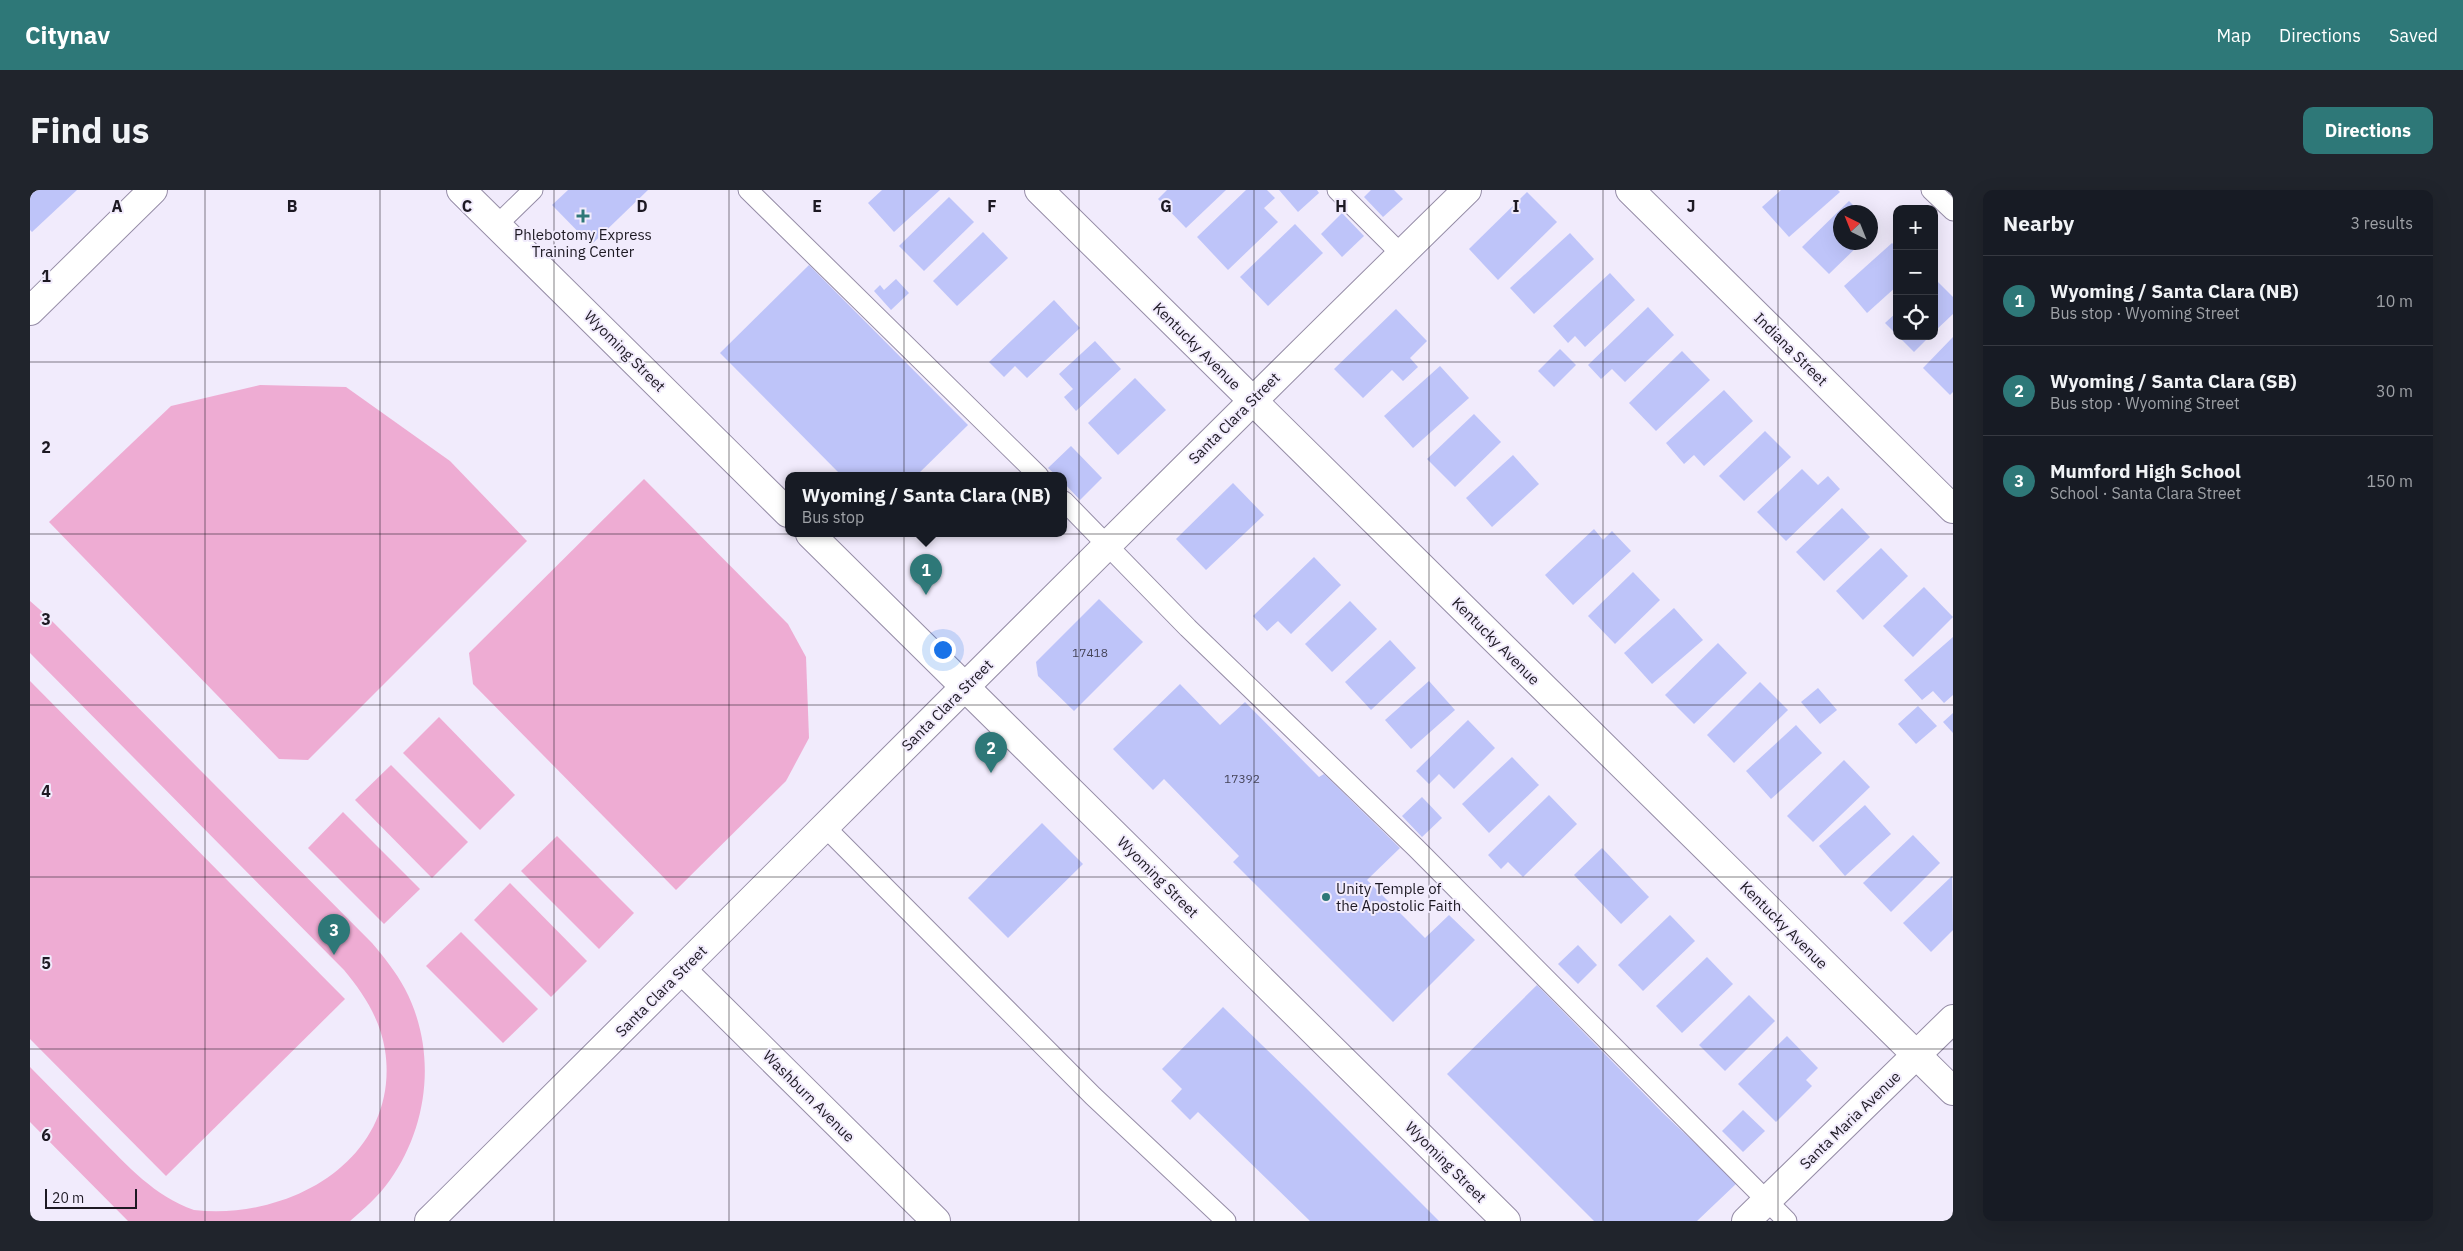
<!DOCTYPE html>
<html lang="en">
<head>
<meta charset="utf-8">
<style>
	:root { --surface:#171b24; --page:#20242c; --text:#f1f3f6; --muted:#9ea1a6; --line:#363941; --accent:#2e7878 }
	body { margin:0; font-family:"IBM Plex Sans",sans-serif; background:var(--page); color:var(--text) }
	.controls { position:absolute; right:15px; top:15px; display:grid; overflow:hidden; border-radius:10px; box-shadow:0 5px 20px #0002 }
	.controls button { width:45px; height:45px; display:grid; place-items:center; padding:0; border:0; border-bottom:1px solid var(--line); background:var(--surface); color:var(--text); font:25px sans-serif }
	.compass { position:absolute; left:1803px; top:15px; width:45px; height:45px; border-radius:50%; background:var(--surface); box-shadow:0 5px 20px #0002; rotate:317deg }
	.scale { position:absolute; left:15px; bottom:12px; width:92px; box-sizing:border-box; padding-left:5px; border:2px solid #1d1923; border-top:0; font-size:14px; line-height:18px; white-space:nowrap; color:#1d1923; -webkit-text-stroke:4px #f1ebfc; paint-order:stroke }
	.you { position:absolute; left:912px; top:459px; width:18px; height:18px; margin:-12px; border:4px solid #fff; border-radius:50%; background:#1a73e8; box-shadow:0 0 0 8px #1a73e833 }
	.badge { display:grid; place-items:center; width:32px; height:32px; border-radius:50%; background:var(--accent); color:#fff; font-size:16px; font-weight:700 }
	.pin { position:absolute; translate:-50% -41px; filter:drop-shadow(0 1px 2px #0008) }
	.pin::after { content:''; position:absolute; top:26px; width:18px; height:15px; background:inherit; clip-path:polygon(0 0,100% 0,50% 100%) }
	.popup { position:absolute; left:755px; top:282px; width:282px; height:65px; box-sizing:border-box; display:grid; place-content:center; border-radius:10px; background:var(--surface); filter:drop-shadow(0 1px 4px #0005); font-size:16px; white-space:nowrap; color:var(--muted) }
	.popup b { font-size:19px; color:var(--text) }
	.popup::after { content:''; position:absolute; left:50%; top:100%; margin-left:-10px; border:10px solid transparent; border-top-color:var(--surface) }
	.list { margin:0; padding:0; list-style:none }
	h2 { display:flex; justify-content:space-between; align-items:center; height:65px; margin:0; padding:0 20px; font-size:21px }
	h2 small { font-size:16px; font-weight:400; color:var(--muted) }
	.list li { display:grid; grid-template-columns:32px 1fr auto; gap:15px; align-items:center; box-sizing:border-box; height:90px; padding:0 20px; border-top:1px solid var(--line) }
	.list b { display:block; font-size:19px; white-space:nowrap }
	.list p { margin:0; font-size:16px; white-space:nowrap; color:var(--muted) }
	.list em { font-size:16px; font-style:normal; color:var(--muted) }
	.icon { flex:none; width:28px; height:28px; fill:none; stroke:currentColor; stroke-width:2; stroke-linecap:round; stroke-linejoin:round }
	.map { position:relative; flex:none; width:1923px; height:1031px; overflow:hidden; border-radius:10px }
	header { display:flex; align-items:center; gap:30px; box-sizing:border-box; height:70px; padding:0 25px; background:var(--accent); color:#fff }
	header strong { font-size:24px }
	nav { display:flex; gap:28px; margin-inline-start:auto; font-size:18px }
	.intro { display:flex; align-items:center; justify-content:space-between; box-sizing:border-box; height:120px; padding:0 30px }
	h1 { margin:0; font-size:35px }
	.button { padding:12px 22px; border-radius:10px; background:var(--accent); color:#fff; font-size:18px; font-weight:700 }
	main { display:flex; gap:30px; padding:0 30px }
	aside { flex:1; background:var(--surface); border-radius:10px; box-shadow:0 5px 20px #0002 }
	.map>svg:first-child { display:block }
	.green { fill:#eeacd3 }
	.building { fill:#bec4f9 }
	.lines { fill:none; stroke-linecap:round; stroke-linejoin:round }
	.lane-casing { stroke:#968da7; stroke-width:21 }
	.street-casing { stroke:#968da7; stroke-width:30 }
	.secondary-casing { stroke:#968da7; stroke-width:30 }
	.lane { stroke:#fff; stroke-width:19 }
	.street { stroke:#fff; stroke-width:28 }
	.secondary { stroke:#fff; stroke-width:28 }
	.grid { fill:none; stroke:#1d1923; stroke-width:1; stroke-opacity:0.55 }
	.poi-dot { fill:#2e7878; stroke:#f1ebfc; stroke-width:2 }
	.labels { text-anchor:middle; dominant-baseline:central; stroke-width:4; stroke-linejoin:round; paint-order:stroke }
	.number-label { font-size:12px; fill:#454458 }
	.poi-label { font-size:15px; fill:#1d1923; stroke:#f1ebfc }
	.street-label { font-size:15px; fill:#1d1923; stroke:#f1ebfc }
	.grid-label { font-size:16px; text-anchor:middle; font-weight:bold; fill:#1d1923; stroke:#f1ebfc; stroke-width:4; stroke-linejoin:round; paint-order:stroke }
</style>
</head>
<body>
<header>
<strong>Citynav</strong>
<nav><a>Map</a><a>Directions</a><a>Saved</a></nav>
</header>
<div class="intro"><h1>Find us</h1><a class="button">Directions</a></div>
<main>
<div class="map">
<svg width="1923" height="1031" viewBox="0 0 1923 1031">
	<rect width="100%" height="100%" fill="#f1ebfc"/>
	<g class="green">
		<polygon points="230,195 316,197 420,271 497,351 278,570 249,569 19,332 141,216"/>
		<polygon points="614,289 758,434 776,467 779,548 756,591 646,700 443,494 439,463"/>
		<path d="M 0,411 L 16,425 L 342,753 C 354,767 366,782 375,799 C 407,860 399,935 360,990 C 349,1006 334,1019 320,1031 L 98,1031 L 0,932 L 0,877 C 23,900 46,924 69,947 C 98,976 124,1006 164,1020 C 265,1031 371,965 355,860 C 350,829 334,804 314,780 L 0,463 Z"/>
		<polygon points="0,491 315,809 136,986 0,849"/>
		<polygon points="409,527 485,605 450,640 373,563"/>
		<polygon points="361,575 438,652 402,688 325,610"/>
		<polygon points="313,622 390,699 354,734 278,658"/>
		<polygon points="527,646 604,723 569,759 491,681"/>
		<polygon points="480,693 557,771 521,807 444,730"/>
		<polygon points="431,742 508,819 473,853 396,776"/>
	</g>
	<g class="building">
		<polygon points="0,0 47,0 2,42 0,40"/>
		<polygon points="538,0 618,0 561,55 522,15"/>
		<polygon points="852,0 910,0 864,42 838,13"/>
		<polygon points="1137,0 1196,0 1156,38 1128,9"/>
		<polygon points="1216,0 1237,0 1245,8 1234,18 1248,32 1198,80 1167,47"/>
		<polygon points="1249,0 1287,0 1289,3 1268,22"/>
		<polygon points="1341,0 1364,0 1373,9 1353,27 1334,7"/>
		<polygon points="1751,0 1808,0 1810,2 1759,47 1732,17"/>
		<polygon points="1497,2 1527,32 1468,90 1439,59"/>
		<polygon points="919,7 944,32 894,81 869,56"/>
		<polygon points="1819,11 1830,22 1810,22 1810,52 1832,52 1799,84 1772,57"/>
		<polygon points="1312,23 1334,46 1312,67 1291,44"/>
		<polygon points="1265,34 1293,63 1238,116 1210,87"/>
		<polygon points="953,42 978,68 927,116 903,91"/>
		<polygon points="1540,43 1564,69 1504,124 1480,98"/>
		<polygon points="1862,53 1867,58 1867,96 1837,123 1814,96"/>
		<polygon points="779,75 938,235 886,286 812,286 690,163"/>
		<polygon points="1580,83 1605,110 1555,157 1545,146 1538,153 1523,136"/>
		<polygon points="1904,88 1923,107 1923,124 1904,142"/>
		<polygon points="866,89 879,103 861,120 844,101 850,95 854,100"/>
		<polygon points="1024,110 1050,138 997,188 985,176 974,187 959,172"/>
		<polygon points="1618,117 1644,145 1595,192 1582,179 1571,189 1558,175"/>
		<polygon points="1366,119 1397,151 1380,168 1388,177 1373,191 1362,180 1333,208 1304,179"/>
		<polygon points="1867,122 1867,145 1855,133"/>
		<polygon points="1868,146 1900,146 1884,162"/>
		<polygon points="1923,147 1923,202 1920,205 1893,178"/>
		<polygon points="1065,151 1091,179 1046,221 1034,207 1043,199 1029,184"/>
		<polygon points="1530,159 1546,175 1524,197 1508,181"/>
		<polygon points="1652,161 1680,190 1626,241 1599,213"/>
		<polygon points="1410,176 1439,208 1383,258 1354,226"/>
		<polygon points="1105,188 1136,220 1088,265 1058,233"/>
		<polygon points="1694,200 1723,231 1674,276 1664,265 1654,274 1636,253"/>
		<polygon points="1444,224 1471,252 1425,297 1397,269"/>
		<polygon points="1735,241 1761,267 1714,311 1689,286"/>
		<polygon points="1041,256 1072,288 1050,310 1034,293 1034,286 1027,286 1018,278"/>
		<polygon points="1483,265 1509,294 1462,337 1436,308"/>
		<polygon points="1772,279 1788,295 1798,286 1810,299 1756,351 1727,322"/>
		<polygon points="1203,293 1234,325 1176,380 1146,349"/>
		<polygon points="1812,318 1840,347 1794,391 1766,362"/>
		<polygon points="1564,339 1573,350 1582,341 1601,361 1543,415 1515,385"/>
		<polygon points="1851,358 1878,386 1833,430 1806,401"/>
		<polygon points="1284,367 1311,395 1261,444 1248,431 1237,441 1223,426"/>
		<polygon points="1603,382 1630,410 1585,454 1558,426"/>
		<polygon points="1894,397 1923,427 1883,467 1853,436"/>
		<polygon points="1069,409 1113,452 1044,521 1008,486 1006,472"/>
		<polygon points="1320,411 1347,439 1302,482 1275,454"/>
		<polygon points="1644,418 1673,450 1622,494 1594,463"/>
		<polygon points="1923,447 1923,505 1914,513 1903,501 1892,510 1874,490"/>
		<polygon points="1360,450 1386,478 1341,520 1315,492"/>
		<polygon points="1688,453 1717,483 1664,534 1635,505"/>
		<polygon points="1399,491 1425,520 1381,559 1355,530"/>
		<polygon points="1730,492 1758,520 1704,573 1677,545"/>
		<polygon points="1150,494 1190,535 1215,512 1289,587 1294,584 1370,658 1337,690 1395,748 1419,725 1445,750 1363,832 1203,672 1209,666 1134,589 1123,600 1083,559"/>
		<polygon points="1788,498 1807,520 1790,534 1771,512"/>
		<polygon points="1888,516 1907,536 1886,554 1868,534"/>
		<polygon points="1923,523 1923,543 1913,532"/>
		<polygon points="1438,530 1465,558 1424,599 1409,584 1399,594 1386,581"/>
		<polygon points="1766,535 1792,563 1741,609 1716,581"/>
		<polygon points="1482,567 1509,595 1459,643 1432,614"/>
		<polygon points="1814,570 1840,597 1783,652 1757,626"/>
		<polygon points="1519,605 1547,634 1493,687 1478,672 1471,679 1458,665"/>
		<polygon points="1392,607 1412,628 1392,647 1372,626"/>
		<polygon points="1835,615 1861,644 1815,686 1789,656"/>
		<polygon points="1012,633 1053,674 978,748 938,708"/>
		<polygon points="1883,645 1910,673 1861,722 1833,693"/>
		<polygon points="1572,658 1619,707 1591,734 1544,685"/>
		<polygon points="1922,686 1923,740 1901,762 1873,733"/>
		<polygon points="1640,725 1665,751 1613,801 1588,775"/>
		<polygon points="1548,755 1567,775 1548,794 1528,774"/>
		<polygon points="1677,767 1703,794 1652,843 1626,816"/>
		<polygon points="1507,795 1633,923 1707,993 1667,1031 1564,1031 1417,884"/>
		<polygon points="1719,805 1745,831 1695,881 1669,855"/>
		<polygon points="1193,817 1275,897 1409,1031 1280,1031 1168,922 1160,930 1141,911 1152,899 1132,879"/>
		<polygon points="1757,846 1788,878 1776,890 1782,896 1746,932 1708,894"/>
		<polygon points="1713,920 1735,941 1713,962 1692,941"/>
	</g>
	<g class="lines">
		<g class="lane-casing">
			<g id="lane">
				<polyline points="718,0 1009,286"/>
				<polyline points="1307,0 1371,64"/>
				<polyline points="1901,0 1923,21"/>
				<polyline points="467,35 503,0"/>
				<polyline points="1034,311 1158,438 1386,658 1757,1031"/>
				<polyline points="796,638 1063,906 1196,1031"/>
			</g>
		</g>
		<g class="street-casing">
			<g id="street">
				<polyline points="1009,0 1923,901"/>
				<polyline points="1600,0 1923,319"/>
				<polyline points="0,121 123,0"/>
				<polyline points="652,780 906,1031"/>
				<path d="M 399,1031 C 745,688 1088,341 1437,0"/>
				<polyline points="1716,1031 1923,829"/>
			</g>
		</g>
		<g class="secondary-casing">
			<g id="secondary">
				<polyline points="431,0 758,323"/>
				<polyline points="780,344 1476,1031"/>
			</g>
		</g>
		<use href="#lane" class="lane"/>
		<use href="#street" class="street"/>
		<use href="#secondary" class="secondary"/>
	</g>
	<path class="grid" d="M 175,0 L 175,1031M 350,0 L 350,1031M 524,0 L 524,1031M 699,0 L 699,1031M 874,0 L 874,1031M 1049,0 L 1049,1031M 1224,0 L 1224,1031M 1399,0 L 1399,1031M 1573,0 L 1573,1031M 1748,0 L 1748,1031M 0,172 L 1923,172M 0,344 L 1923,344M 0,515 L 1923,515M 0,687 L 1923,687M 0,859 L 1923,859"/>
	<g class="poi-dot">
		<path d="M550.5 18.5h5v5h5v5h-5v5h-5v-5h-5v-5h5z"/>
		<circle cx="1296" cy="707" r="5"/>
	</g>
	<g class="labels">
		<g class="number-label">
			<text x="1060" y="462">17418</text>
			<text x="1212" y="588">17392</text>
		</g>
		<g class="poi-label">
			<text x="553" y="44">Phlebotomy Express<tspan x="553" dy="17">Training Center</tspan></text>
			<text x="1306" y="698" text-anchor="start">Unity Temple of<tspan x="1306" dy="17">the Apostolic Faith</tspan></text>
		</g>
		<g class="street-label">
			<text transform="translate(1167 156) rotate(45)">Kentucky Avenue</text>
			<text transform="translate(1761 159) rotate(45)">Indiana Street</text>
			<text transform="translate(595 161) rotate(45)">Wyoming Street</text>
			<text transform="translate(1204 228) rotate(-45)">Santa Clara Street</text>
			<text transform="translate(1466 451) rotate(45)">Kentucky Avenue</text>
			<text transform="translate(917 515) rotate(-45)">Santa Clara Street</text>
			<text transform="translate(1128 687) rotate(45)">Wyoming Street</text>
			<text transform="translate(1754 735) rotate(45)">Kentucky Avenue</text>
			<text transform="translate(631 801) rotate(-45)">Santa Clara Street</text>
			<text transform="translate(779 906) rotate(45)">Washburn Avenue</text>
			<text transform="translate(1820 930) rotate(-44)">Santa Maria Avenue</text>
			<text transform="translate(1416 972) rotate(45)">Wyoming Street</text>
		</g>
	</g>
	<g class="grid-label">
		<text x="87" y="22">A</text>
		<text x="262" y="22">B</text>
		<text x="437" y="22">C</text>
		<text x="612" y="22">D</text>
		<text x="787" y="22">E</text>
		<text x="962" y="22">F</text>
		<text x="1136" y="22">G</text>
		<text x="1311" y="22">H</text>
		<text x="1486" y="22">I</text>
		<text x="1661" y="22">J</text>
		<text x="16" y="92">1</text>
		<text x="16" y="263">2</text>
		<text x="16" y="435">3</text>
		<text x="16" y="607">4</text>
		<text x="16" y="779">5</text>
		<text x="16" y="951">6</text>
	</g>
</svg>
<div class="controls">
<button>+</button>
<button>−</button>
<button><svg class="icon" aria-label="locate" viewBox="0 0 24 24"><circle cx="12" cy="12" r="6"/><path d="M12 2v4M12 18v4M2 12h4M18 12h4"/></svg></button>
</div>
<svg class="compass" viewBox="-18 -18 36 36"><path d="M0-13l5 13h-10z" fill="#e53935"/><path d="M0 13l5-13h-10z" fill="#9ea1a6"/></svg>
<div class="scale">20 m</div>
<div class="you"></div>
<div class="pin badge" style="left:896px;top:405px">1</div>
<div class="popup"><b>Wyoming / Santa Clara (NB)</b>Bus stop</div>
<div class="pin badge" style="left:961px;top:583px">2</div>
<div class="pin badge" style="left:304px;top:765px">3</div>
</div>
<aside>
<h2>Nearby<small>3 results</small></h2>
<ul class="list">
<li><span class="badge">1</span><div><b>Wyoming / Santa Clara (NB)</b><p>Bus stop · Wyoming Street</p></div><em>10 m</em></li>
<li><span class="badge">2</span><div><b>Wyoming / Santa Clara (SB)</b><p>Bus stop · Wyoming Street</p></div><em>30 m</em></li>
<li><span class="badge">3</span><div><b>Mumford High School</b><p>School · Santa Clara Street</p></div><em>150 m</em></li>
</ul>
</aside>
</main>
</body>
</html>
